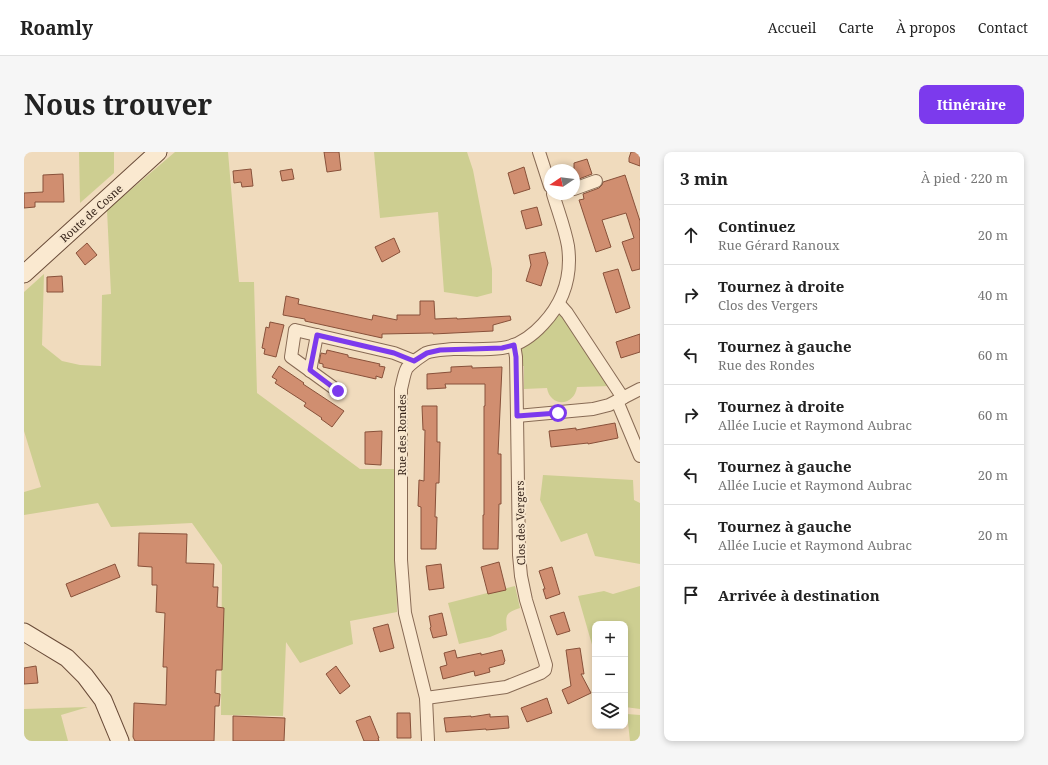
<!DOCTYPE html>
<html lang="fr">
<head>
<meta charset="utf-8">
<style>
	:root { --surface:#fff; --page:#f6f6f6; --text:#222; --muted:#767676; --line:#e0e0e0; --accent:#7c3aed }
	body { margin:0; font-family:"Noto Serif",serif; background:var(--page); color:var(--text) }
	.controls { position:absolute; right:12px; bottom:12px; display:grid; overflow:hidden; border-radius:8px; box-shadow:0 2px 6px #0003 }
	.controls button { width:36px; height:36px; display:grid; place-items:center; padding:0; border:0; border-bottom:1px solid var(--line); background:var(--surface); color:var(--text); font:20px sans-serif }
	.compass { position:absolute; left:520px; top:12px; width:36px; height:36px; border-radius:50%; background:var(--surface); box-shadow:0 2px 6px #0003; rotate:257deg }
	.stop { position:absolute; width:12px; height:12px; margin:-9px; border:3px solid #7c3aed; border-radius:50%; background:#fff }
	.stop.end { background:#7c3aed; border-color:#fff; box-shadow:0 1px 4px #0008 }
	.list { margin:0; padding:0; list-style:none }
	h2 { display:flex; justify-content:space-between; align-items:center; height:52px; margin:0; padding:0 16px; font-size:17px }
	h2 small { font-size:13px; font-weight:400; color:var(--muted) }
	.list li { display:grid; grid-template-columns:26px 1fr auto; gap:12px; align-items:center; box-sizing:border-box; height:60px; padding:0 16px; border-top:1px solid var(--line) }
	.list b { display:block; font-size:15px; white-space:nowrap }
	.list p { margin:0; font-size:13px; white-space:nowrap; color:var(--muted) }
	.list em { font-size:13px; font-style:normal; color:var(--muted) }
	.icon { flex:none; width:22px; height:22px; fill:none; stroke:currentColor; stroke-width:2; stroke-linecap:round; stroke-linejoin:round }
	.map { position:relative; flex:none; width:616px; height:589px; overflow:hidden; border-radius:8px }
	header { display:flex; align-items:center; gap:24px; box-sizing:border-box; height:56px; padding:0 20px; background:var(--surface); border-bottom:1px solid var(--line) }
	header strong { font-size:19px }
	nav { display:flex; gap:22px; margin-inline-start:auto; font-size:14px }
	.intro { display:flex; align-items:center; justify-content:space-between; box-sizing:border-box; height:96px; padding:0 24px }
	h1 { margin:0; font-size:28px }
	.button { padding:10px 18px; border-radius:8px; background:var(--accent); color:#fff; font-size:14px; font-weight:700 }
	main { display:flex; gap:24px; padding:0 24px }
	aside { flex:1; background:var(--surface); border-radius:8px; box-shadow:0 2px 6px #0003 }
	.map>svg:first-child { display:block }
	.green { fill:#cdce91 }
	.building { fill:#d08e70; stroke:#88513a }
	.lines { fill:none; stroke-linecap:round; stroke-linejoin:round }
	.street-casing { stroke:#886b55; stroke-width:14 }
	.secondary-casing { stroke:#6a4c39; stroke-width:19 }
	.street { stroke:#fae9d0; stroke-width:12 }
	.secondary { stroke:#fae9d0; stroke-width:17 }
	.route { stroke:#7c3aed; stroke-width:5 }
	.labels { text-anchor:middle; dominant-baseline:central; stroke-width:4; stroke-linejoin:round; paint-order:stroke }
	.street-label { font-size:11px; fill:#37251b; stroke:#f7e6cd }
</style>
</head>
<body>
<header>
<strong>Roamly</strong>
<nav><a>Accueil</a><a>Carte</a><a>À propos</a><a>Contact</a></nav>
</header>
<div class="intro"><h1>Nous trouver</h1><a class="button">Itinéraire</a></div>
<main>
<div class="map">
<svg width="616" height="589" viewBox="0 0 616 589">
	<rect width="100%" height="100%" fill="#f0dbbd"/>
	<g class="green">
		<polygon points="55,0 90,0 90,21 56,51"/>
		<polygon points="151,0 204,0 215,130 230,130 233,241 336,317 371,317 373,460 326,469 329,492 276,511 262,490 259,564 197,563 198,413 168,371 87,375 74,351 0,363 0,340 17,335 0,279 0,140 20,122 18,193 38,209 56,213 77,214 78,143 87,142 83,58"/>
		<polygon points="350,0 443,0 449,18 468,117 468,141 453,145 420,140 414,60 356,66"/>
		<path d="M 536,163 L 540,163 L 587,234 L 553,235 C 550,255 526,255 523,236 L 500,237 L 500,214 L 495,214 L 495,201 L 497,195 L 532,164 Z"/>
		<polygon points="519,323 609,328 610,348 616,351 616,412 571,404 563,381 537,390 516,348"/>
		<path d="M 491,434 L 496,456 C 482,461 481,462 483,478 L 466,485 L 435,492 L 424,451 Z"/>
		<polygon points="616,434 616,557 601,555 601,472 571,472 571,503 554,444 580,439 589,442"/>
		<polygon points="64,555 37,563 44,589 0,589 0,557"/>
		<polygon points="603,562 616,563 616,589 606,589"/>
	</g>
	<g class="building">
		<polygon points="300,0 315,0 317,18 303,20"/>
		<polygon points="607,0 616,0 616,14 605,10 605,6"/>
		<polygon points="563,7 568,22 555,27 552,21 550,22 550,11"/>
		<polygon points="500,15 506,37 490,42 484,21"/>
		<polygon points="227,17 229,34 218,35 217,30 210,31 209,19"/>
		<polygon points="268,17 270,27 258,29 256,19"/>
		<polygon points="39,22 40,50 11,50 11,55 0,56 0,41 19,40 19,23"/>
		<polygon points="601,23 616,69 616,117 608,119 598,90 610,86 602,61 578,68 587,95 572,100 555,48 560,47 559,42 575,36 578,33 579,30"/>
		<polygon points="513,55 518,73 502,77 497,59"/>
		<polygon points="370,86 376,100 358,110 351,95"/>
		<polygon points="63,91 73,103 61,113 52,101"/>
		<polygon points="521,100 524,111 517,134 502,129 507,113 505,103"/>
		<polygon points="594,117 606,156 592,161 579,121"/>
		<polygon points="38,124 39,140 23,140 23,125"/>
		<polygon points="262,144 275,147 274,152 348,168 349,163 373,168 373,163 396,163 396,149 410,149 411,167 433,166 433,167 486,164 487,168 469,173 469,179 409,182 409,181 358,182 358,186 281,169 281,167 259,163"/>
		<polygon points="246,170 260,173 252,205 240,202 241,197 238,196 242,175 245,176"/>
		<polygon points="616,182 616,200 597,206 592,190"/>
		<polygon points="303,198 324,203 324,205 356,212 355,214 361,215 358,226 352,224 352,227 299,215 299,212 295,211 297,201 302,202"/>
		<polygon points="255,214 280,231 279,232 320,259 308,275 297,267 298,266 280,254 282,251 251,231 253,228 248,225"/>
		<polygon points="448,214 448,216 478,215 474,302 477,302 477,352 475,352 474,397 459,397 459,363 460,363 460,254 461,254 461,232 421,232 422,236 403,237 403,222 427,220 427,215"/>
		<polygon points="398,254 413,254 413,290 416,290 415,331 412,331 411,365 413,365 412,397 397,397 397,355 394,354 395,328 400,329 401,278 399,278"/>
		<polygon points="591,271 594,286 564,292 564,291 527,295 525,279 552,276 552,278"/>
		<polygon points="358,279 357,313 341,312 341,280"/>
		<polygon points="115,381 163,382 162,411 190,412 189,435 194,435 193,455 200,456 198,518 192,518 191,541 196,542 195,554 191,554 190,589 111,589 109,585 110,551 142,553 143,515 139,515 141,461 132,460 133,433 128,433 128,415 114,414"/>
		<polygon points="475,410 482,438 464,442 457,415"/>
		<polygon points="91,412 96,425 47,445 42,432"/>
		<polygon points="417,412 420,436 405,438 402,414"/>
		<polygon points="528,415 536,442 522,447 519,437 521,437 515,419"/>
		<polygon points="540,460 546,479 533,483 526,464"/>
		<polygon points="418,461 423,483 409,486 406,476 407,475 405,464"/>
		<polygon points="364,472 370,496 356,500 349,476"/>
		<polygon points="556,496 560,522 557,522 567,541 544,552 538,538 547,534 542,498"/>
		<polygon points="431,498 433,506 457,501 457,503 478,498 481,509 480,510 480,512 465,516 466,520 451,524 450,519 419,527 416,515 423,513 420,501"/>
		<polygon points="12,514 14,531 0,532 0,516"/>
		<polygon points="312,514 326,534 316,542 302,522"/>
		<polygon points="523,546 528,561 503,570 497,556"/>
		<polygon points="373,561 386,561 387,586 373,586"/>
		<polygon points="466,562 466,565 484,564 485,576 462,578 462,577 422,580 420,566 447,564 447,565"/>
		<polygon points="209,564 261,566 260,589 209,589"/>
		<polygon points="346,564 355,586 354,586 355,589 340,589 332,569"/>
	</g>
	<g class="lines">
		<g class="street-casing">
			<g id="street">
				<polyline points="515,0 526,34"/>
				<polyline points="550,37 572,29"/>
				<polyline points="535,152 543,161 599,246"/>
				<polyline points="286,219 293,183"/>
				<polyline points="314,239 267,205 271,178 370,201 390,209"/>
				<polyline points="593,249 616,304"/>
				<polyline points="493,264 569,257 585,253 616,237"/>
				<polyline points="402,546 482,535 517,521 521,518 522,513 502,448 497,424 495,403 493,264 492,205 490,193"/>
				<path d="M 404,589 L 402,546 L 381,461 L 377,408 L 377,237 C 379,230 380,221 383,216 C 388,210 396,205 402,201 C 410,198 420,198 429,197 C 445,197 462,198 478,196 C 493,194 508,184 519,172 C 539,151 548,124 544,94 C 541,77 534,59 529,42"/>
			</g>
		</g>
		<g class="secondary-casing">
			<g id="secondary">
				<polyline points="0,122 134,0"/>
				<polyline points="0,480 43,506 61,524 79,548 96,589"/>
			</g>
		</g>
		<use href="#street" class="street"/>
		<use href="#secondary" class="secondary"/>
	</g>
	<g class="lines">
		<polyline class="route" points="314,239 286,218 293,183 370,201 390,209 403,201 416,198 478,196 490,193 492,205 493,264 534,261"/>
	</g>
	<g class="labels">
		<g class="street-label">
			<text transform="translate(67 61) rotate(-42)">Route de Cosne</text>
			<text transform="translate(377 283) rotate(-90)">Rue des Rondes</text>
			<text transform="translate(496 371) rotate(-91)">Clos des Vergers</text>
		</g>
	</g>
</svg>
<div class="controls">
<button>+</button>
<button>−</button>
<button><svg class="icon" aria-label="layers" viewBox="0 0 24 24"><path d="M12 4l9 5-9 5-9-5zM3 14l9 5 9-5"/></svg></button>
</div>
<svg class="compass" viewBox="-18 -18 36 36"><path d="M0-13l5 13h-10z" fill="#e53935"/><path d="M0 13l5-13h-10z" fill="#767676"/></svg>
<div class="stop" style="left:534px;top:261px"></div>
<div class="stop end" style="left:314px;top:239px"></div>
</div>
<aside>
<h2>3 min<small>À pied · 220 m</small></h2>
<ul class="list">
<li><svg class="icon" aria-label="ahead" viewBox="0 0 24 24"><path d="M12 20V5M6 11l6-6 6 6"/></svg><div><b>Continuez</b><p>Rue Gérard Ranoux</p></div><em>20 m</em></li>
<li><svg class="icon" aria-label="right" viewBox="0 0 24 24"><path d="M7 20v-9h11M14 6l5 5-5 5"/></svg><div><b>Tournez à droite</b><p>Clos des Vergers</p></div><em>40 m</em></li>
<li><svg class="icon" aria-label="left" viewBox="0 0 24 24"><path d="M17 20v-9H6M10 6l-5 5 5 5"/></svg><div><b>Tournez à gauche</b><p>Rue des Rondes</p></div><em>60 m</em></li>
<li><svg class="icon" aria-label="right" viewBox="0 0 24 24"><path d="M7 20v-9h11M14 6l5 5-5 5"/></svg><div><b>Tournez à droite</b><p>Allée Lucie et Raymond Aubrac</p></div><em>60 m</em></li>
<li><svg class="icon" aria-label="left" viewBox="0 0 24 24"><path d="M17 20v-9H6M10 6l-5 5 5 5"/></svg><div><b>Tournez à gauche</b><p>Allée Lucie et Raymond Aubrac</p></div><em>20 m</em></li>
<li><svg class="icon" aria-label="left" viewBox="0 0 24 24"><path d="M17 20v-9H6M10 6l-5 5 5 5"/></svg><div><b>Tournez à gauche</b><p>Allée Lucie et Raymond Aubrac</p></div><em>20 m</em></li>
<li><svg class="icon" aria-label="arrive" viewBox="0 0 24 24"><path d="M6 21V4h12l-3 4 3 4H6"/></svg><div><b>Arrivée à destination</b></div></li>
</ul>
</aside>
</main>
</body>
</html>
